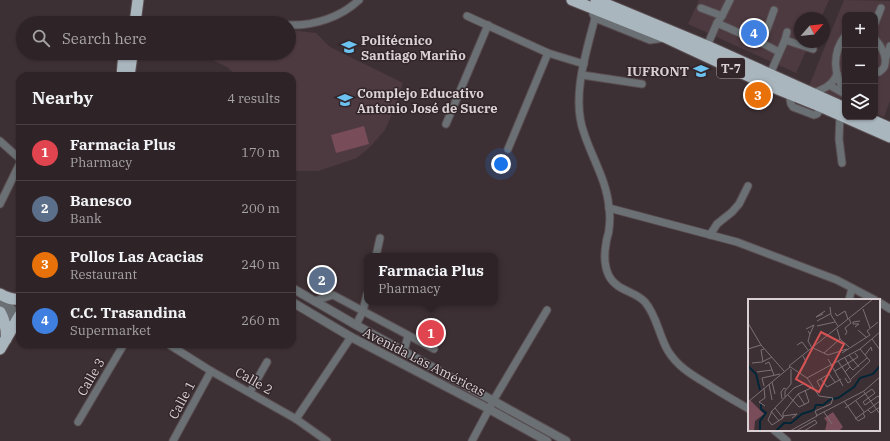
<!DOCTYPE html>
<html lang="en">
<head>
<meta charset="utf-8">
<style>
	:root { --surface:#2e2427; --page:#362c2f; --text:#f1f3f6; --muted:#a7a4a7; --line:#494144; --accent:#d93025 }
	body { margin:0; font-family:"IBM Plex Serif",serif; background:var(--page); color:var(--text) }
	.controls { position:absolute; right:12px; top:12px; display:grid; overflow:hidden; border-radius:8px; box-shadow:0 1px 3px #0004 }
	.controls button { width:36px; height:36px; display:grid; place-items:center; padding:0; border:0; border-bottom:1px solid var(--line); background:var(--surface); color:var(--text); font:20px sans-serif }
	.compass { position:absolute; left:794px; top:12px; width:36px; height:36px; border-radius:50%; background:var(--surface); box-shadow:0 1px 3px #0004; rotate:62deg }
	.you { position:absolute; left:501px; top:164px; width:14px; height:14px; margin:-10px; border:3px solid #fff; border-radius:50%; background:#1a73e8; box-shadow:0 0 0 6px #1a73e833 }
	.badge { display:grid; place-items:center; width:26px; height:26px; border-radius:50%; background:var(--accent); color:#fff; font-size:13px; font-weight:700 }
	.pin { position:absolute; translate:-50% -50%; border:2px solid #fff; box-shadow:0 1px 4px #0006 }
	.popup { position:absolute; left:364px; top:253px; width:134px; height:52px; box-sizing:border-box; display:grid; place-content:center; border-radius:8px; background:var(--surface); filter:drop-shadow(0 1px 3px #0005); font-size:13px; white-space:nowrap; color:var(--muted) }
	.popup b { font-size:15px; color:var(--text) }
	.popup::after { content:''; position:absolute; left:50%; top:100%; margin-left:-8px; border:8px solid transparent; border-top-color:var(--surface) }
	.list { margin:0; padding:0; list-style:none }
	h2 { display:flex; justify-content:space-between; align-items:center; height:52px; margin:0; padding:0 16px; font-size:17px }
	h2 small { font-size:13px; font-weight:400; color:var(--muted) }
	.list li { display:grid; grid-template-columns:26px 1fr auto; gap:12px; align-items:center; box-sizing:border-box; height:56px; padding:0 16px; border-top:1px solid var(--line) }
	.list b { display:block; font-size:15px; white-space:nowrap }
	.list p { margin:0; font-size:13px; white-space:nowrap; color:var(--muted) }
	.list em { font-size:13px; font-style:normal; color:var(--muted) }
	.icon { flex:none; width:22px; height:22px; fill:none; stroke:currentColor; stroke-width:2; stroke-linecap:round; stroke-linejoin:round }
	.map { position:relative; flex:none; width:890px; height:441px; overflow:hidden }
	.search { position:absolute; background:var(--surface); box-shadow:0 1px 3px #0004; left:16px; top:16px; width:280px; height:44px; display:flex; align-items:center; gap:10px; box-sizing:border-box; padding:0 14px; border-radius:22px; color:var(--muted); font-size:15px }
	.panel { position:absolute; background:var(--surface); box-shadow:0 1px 3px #0004; left:16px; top:72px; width:280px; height:276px; border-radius:12px }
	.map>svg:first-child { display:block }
	.built { fill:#4d3a40 }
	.green { fill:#794c5a }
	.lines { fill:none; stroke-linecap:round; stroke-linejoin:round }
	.minor-casing { stroke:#594d51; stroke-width:9 }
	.tertiary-casing { stroke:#594d51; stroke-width:10 }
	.trunk-casing { stroke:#594d51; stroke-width:13 }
	.minor { stroke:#6a7073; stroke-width:7 }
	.tertiary { stroke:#6a7073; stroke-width:8 }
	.trunk { stroke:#aab6be; stroke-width:11 }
	.labels { text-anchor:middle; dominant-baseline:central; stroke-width:3; stroke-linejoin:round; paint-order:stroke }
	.shield { fill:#32262a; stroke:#a89ea1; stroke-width:1 }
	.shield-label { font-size:12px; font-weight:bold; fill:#dad1d4 }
	.poi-label { font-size:13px; font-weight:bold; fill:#dad1d4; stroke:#32262a; text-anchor:start }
	.street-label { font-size:13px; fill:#dad1d4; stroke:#32262a }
	.inset-river { fill:none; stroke:#022637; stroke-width:2 }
	.inset-road { fill:none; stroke:#7c7074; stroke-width:1 }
	.view { fill:#d75253; fill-opacity:0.15; stroke:#d75253; stroke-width:2 }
	.inset-edge { fill:none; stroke:#dad1d4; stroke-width:2 }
</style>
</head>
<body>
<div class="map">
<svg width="890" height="441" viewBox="0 0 890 441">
	<rect width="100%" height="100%" fill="#3d3034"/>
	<g class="built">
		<polygon points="699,0 829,0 821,18 800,18 800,42 810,42 796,73 688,24"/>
		<polygon points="844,0 890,1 890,101 884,117 875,113 875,15 845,15 845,101 809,86"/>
		<polygon points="289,30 316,33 330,47 403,83 391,116 385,130 370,147 357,158 318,171 297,171 292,167 292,76 237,76 227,67 198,53 289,53"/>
	</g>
	<polygon class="green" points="364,126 369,144 336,153 331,135"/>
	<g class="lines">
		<g class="minor-casing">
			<g id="minor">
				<polyline points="701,8 722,16"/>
				<polyline points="593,14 595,18 650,40 664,38"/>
				<polyline points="467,16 548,53 584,64"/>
				<path d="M 595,18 C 586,53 571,98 584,133 C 592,158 607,181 609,208 C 610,214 610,222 609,229 C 609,234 606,239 606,244 C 604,255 604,266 609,276 C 617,291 635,291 645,302 C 657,316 659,336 668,351 C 678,367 692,375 707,384 C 721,393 735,401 749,409"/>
				<polyline points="717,23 762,43 779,52"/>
				<polyline points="875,23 881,8"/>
				<path d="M 289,25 C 314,26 341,17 359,0"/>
				<path d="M 845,36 C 832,53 833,74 845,91"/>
				<path d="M 875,39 C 880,45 887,55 885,64 C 885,67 882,70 879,72"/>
				<polyline points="785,40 813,49"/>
				<polyline points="762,43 774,10"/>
				<polyline points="707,46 717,23 722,16 730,0"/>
				<polyline points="886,58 890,46"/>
				<polyline points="770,74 785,40 787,32"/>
				<polyline points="582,75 642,84"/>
				<polyline points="829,85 845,94"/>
				<path d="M 814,93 C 825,88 832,86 837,74"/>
				<polyline points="789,94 791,104 793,107 814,115 817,114 822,107"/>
				<polyline points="840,115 839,139 842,163"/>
				<polyline points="446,124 488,25"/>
				<polyline points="0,141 20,159"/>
				<polyline points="508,149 548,53"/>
				<polyline points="0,204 20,163"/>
				<polyline points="609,208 737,242 837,280 875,300"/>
				<polyline points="710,235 717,224 732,212 739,204 748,186"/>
				<polyline points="376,256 380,238"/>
				<polyline points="0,297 20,316"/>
				<polyline points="849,300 852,288"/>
				<polyline points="314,301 333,295 434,349"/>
				<polyline points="879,302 890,309"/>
				<polyline points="0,305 18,323"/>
				<polyline points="356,325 363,311 367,294"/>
				<polyline points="168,344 211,371 296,419 327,441"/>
				<polyline points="404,351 408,336"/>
				<polyline points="250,392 267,362"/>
				<polyline points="296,419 351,337"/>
				<polyline points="78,422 124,344"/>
				<polyline points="774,430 787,441"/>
				<polyline points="173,441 211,371"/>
				<polyline points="472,441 489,409 493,401 547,310"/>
			</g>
		</g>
		<g class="tertiary-casing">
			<g id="tertiary">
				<polyline points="292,288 356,325 566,441"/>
				<polyline points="292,302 351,337 489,409 547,441"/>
			</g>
		</g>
		<g class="trunk-casing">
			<g id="trunk">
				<polyline points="572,0 667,38 770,86 822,107 890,137"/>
				<polyline points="596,0 707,46 845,108"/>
				<polyline points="135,23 138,0"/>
				<polyline points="122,76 124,53"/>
				<polyline points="129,76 132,55"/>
				<polyline points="865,117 890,128"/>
				<path d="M 0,294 C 7,298 12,300 20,299"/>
				<path d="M 0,312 C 5,321 7,329 6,339"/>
				<polyline points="0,349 20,315"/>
			</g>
		</g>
		<use href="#minor" class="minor"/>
		<use href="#tertiary" class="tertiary"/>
		<use href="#trunk" class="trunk"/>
	</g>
	<defs>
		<g id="university-bare" transform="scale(1.2)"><path d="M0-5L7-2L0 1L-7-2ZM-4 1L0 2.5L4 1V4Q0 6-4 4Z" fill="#6cc3f2" stroke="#32262a" stroke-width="2.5" paint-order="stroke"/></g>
		<g id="school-bare" transform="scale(1.2)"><path d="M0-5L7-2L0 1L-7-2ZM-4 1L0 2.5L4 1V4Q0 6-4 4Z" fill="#6cc3f2" stroke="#32262a" stroke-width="2.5" paint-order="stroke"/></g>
	</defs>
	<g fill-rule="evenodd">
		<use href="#university-bare" x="349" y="47"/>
		<use href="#school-bare" x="701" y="71"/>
		<use href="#university-bare" x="345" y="100"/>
	</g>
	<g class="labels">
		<rect class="shield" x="717" y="58" width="28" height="20" rx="3"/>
		<g class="shield-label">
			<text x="731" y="68">T-7</text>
		</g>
		<g class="poi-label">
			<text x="361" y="40">Politécnico<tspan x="361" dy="15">Santiago Mariño</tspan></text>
			<text x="689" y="71" text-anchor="end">IUFRONT</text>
			<text x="357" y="93">Complejo Educativo<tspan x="357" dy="15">Antonio José de Sucre</tspan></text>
		</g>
		<g class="street-label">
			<text transform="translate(424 362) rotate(27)">Avenida Las Américas</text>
			<text transform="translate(91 377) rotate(-60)">Calle 3</text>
			<text transform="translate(254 381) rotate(30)">Calle 2</text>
			<text transform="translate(182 400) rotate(-62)">Calle 1</text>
		</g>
	</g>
	<g transform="translate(748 299)">
		<rect width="132" height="132" fill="#3d3034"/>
		<path d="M 2,101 L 16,115 L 7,122 L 6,132 L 0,132 L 0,103 ZM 85,113 L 95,128 L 91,132 L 77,132 L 79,123 L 76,119 Z" fill="#794c5a"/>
		<path class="inset-river" d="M 0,63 L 0,67 L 8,75 L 12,91M 12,132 L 12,122 L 18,114 L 13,110 L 13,105M 28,132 L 36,124 L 43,124 L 54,115 L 66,111 L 68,106 L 75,106 L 83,100 L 90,99 L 106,88 L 112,79 L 125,75 L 132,67"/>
		<path class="inset-road" d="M 82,8 L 83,16 L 90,27M 115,10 L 122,29M 87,14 L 89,17 L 97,12 L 100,20M 75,15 L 68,18 L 77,12M 69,22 L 82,15M 0,24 L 13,46 L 36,72M 69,27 L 87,23M 107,28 L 111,25 L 105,25 L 105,23 L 112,22M 58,30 L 66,26 L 62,35M 89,30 L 92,40 L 101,48M 110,31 L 119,39M 60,32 L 62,35 L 60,42 L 64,49M 97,36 L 99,33 L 97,29 L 103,24 L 101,20M 122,36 L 119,32 L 130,23M 124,40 L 132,51M 49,46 L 54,43 L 60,51M 65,49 L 80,56 L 99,50M 0,50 L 13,46M 76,54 L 92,40M 94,54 L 122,36M 101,56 L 111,68M 117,56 L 123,48 L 124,52M 97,59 L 102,68 L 97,73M 80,60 L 95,87M 90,62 L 103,82 L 100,84 L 97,79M 15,63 L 13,51 L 16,50M 4,64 L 14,63 L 24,58M 17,65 L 21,63 L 26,76M 102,68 L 105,71 L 119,59M 87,72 L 110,58 L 107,54M 9,73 L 24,71M 52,74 L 58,63 L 55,57M 59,79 L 112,50 L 132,33M 73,80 L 79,88 L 93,80M 103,80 L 122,62 L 112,50M 24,83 L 27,95M 57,84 L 46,89 L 24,112 L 20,121 L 24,126 L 35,119 L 35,114 L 50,95 L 65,88M 21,85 L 24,101M 16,87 L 14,79 L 32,75M 72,88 L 69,82 L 81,75 L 87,83M 16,89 L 17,99 L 11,103 L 17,107M 116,93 L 132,115M 50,95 L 57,106M 40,96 L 51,108 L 61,103 L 57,91M 37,98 L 37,92 L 43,85 L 43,70M 34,100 L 33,93 L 36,89 L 38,90M 96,102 L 110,122 L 117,118 L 115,114M 108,102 L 116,113M 0,103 L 42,68M 27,109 L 35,119M 97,109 L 124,90 L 127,94 L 115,103 L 117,106 L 130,97 L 132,99M 120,111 L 123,114 L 132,108M 23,112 L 31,122M 67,112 L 83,105 L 85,99 L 71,97 L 59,79 L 41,67 L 125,0M 76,113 L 84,125M 35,117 L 49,115 L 44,119M 68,117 L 116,92 L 132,78M 107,120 L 132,102M 42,132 L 69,117 L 67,112M 48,132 L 67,121M 56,132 L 69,124 L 67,121"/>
		<path class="view" d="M 73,33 L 96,45 L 71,93 L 48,80 Z"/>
		<rect width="132" height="132" class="inset-edge"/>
	</g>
</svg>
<div class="controls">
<button>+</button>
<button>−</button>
<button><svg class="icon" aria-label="layers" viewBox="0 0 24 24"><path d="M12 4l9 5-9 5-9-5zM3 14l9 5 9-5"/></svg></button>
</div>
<svg class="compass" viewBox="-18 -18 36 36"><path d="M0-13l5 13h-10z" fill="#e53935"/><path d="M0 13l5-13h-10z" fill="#a7a4a7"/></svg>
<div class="you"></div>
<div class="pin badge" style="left:431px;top:333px;background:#e0444e">1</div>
<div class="popup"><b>Farmacia Plus</b>Pharmacy</div>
<div class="pin badge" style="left:322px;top:280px;background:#5c6f8a">2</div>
<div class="pin badge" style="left:758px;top:95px;background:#e8710a">3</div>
<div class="pin badge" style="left:754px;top:33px;background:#3f7fe0">4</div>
<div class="search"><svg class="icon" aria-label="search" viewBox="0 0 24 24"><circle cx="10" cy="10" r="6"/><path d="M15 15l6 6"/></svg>Search here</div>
<section class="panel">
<h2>Nearby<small>4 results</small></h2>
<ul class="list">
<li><span class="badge" style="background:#e0444e">1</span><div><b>Farmacia Plus</b><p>Pharmacy</p></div><em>170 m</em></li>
<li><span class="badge" style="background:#5c6f8a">2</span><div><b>Banesco</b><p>Bank</p></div><em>200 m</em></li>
<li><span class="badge" style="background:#e8710a">3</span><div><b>Pollos Las Acacias</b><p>Restaurant</p></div><em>240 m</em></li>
<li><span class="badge" style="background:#3f7fe0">4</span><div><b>C.C. Trasandina</b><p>Supermarket</p></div><em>260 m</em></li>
</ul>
</section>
</div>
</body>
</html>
